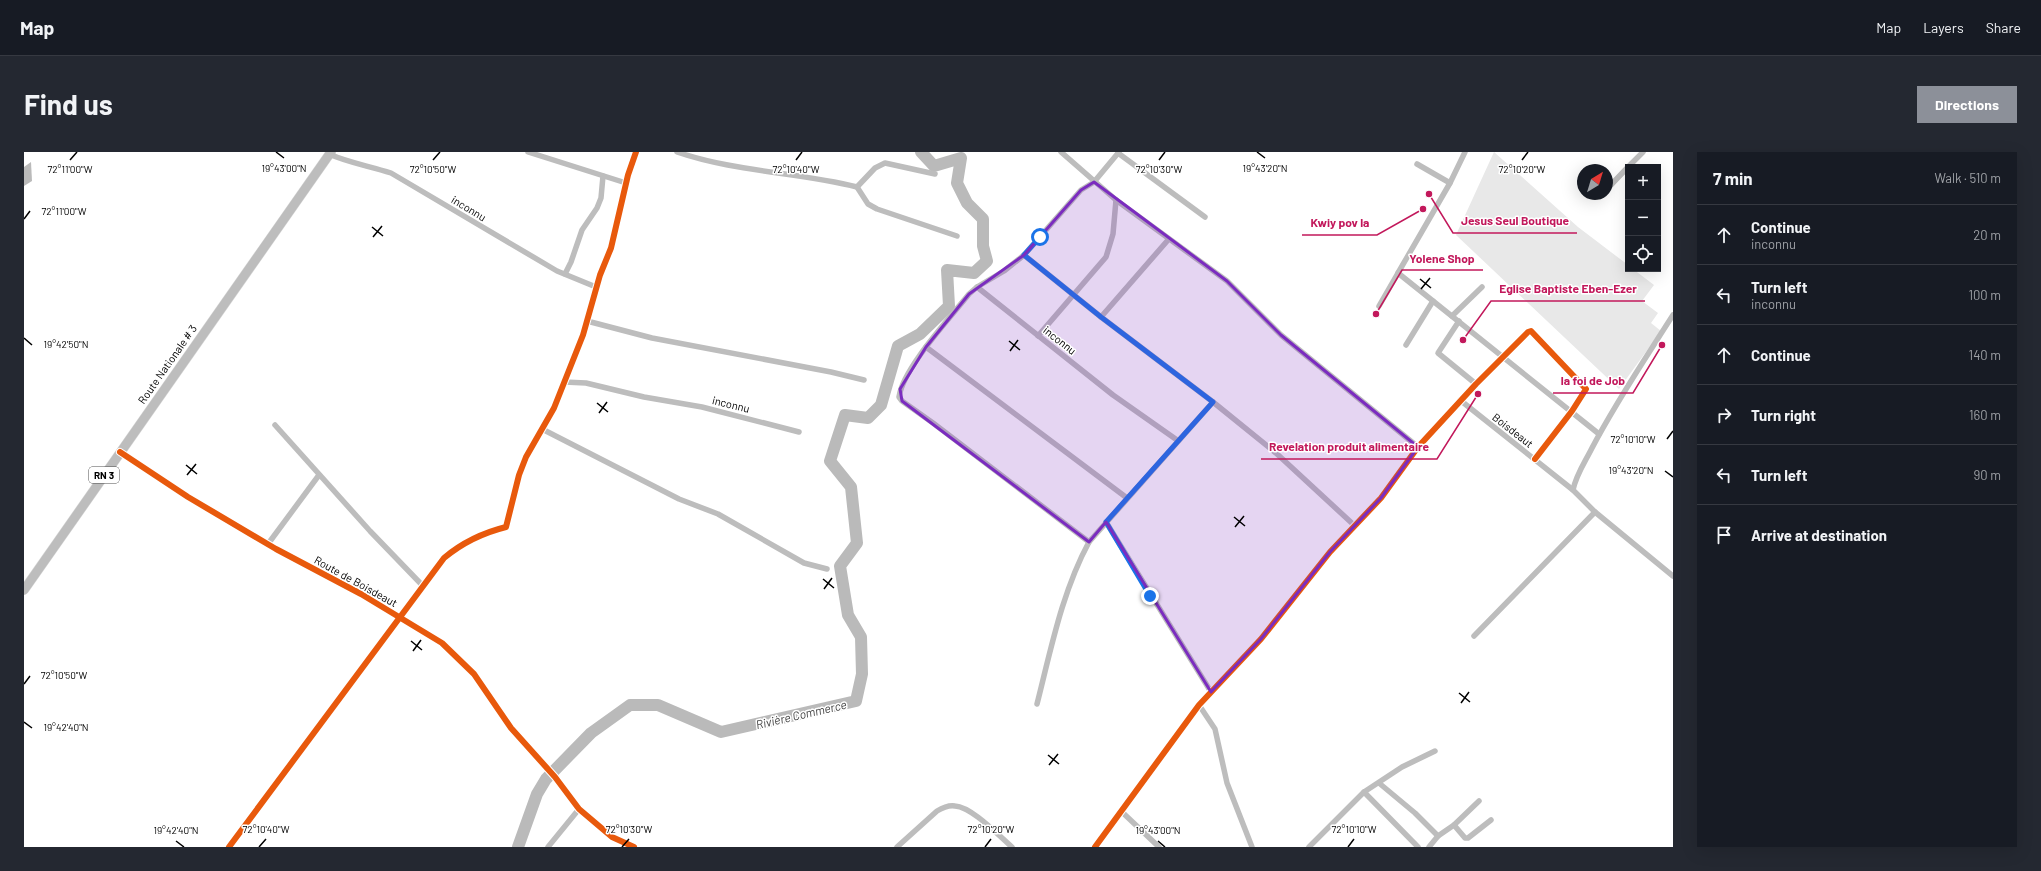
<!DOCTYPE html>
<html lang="en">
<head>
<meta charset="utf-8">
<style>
	:root { --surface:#171b24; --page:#242831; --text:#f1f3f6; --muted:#9ea1a6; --line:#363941; --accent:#8c9099 }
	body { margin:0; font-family:Barlow,sans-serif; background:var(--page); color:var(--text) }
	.controls { position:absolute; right:12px; top:12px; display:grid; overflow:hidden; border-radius:0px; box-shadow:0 4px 16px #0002 }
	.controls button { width:36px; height:36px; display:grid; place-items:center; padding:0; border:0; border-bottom:1px solid var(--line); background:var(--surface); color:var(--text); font:20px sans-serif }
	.compass { position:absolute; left:1553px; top:12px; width:36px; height:36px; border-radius:50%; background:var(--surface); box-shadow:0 4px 16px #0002; rotate:38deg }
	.stop { position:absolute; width:12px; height:12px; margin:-9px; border:3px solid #1a73e8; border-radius:50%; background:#fff }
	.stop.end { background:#1a73e8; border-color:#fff; box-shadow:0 1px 4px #0008 }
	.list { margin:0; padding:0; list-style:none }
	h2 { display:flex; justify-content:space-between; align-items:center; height:52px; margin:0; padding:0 16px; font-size:17px }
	h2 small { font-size:13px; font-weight:400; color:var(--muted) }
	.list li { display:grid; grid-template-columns:26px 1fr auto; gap:12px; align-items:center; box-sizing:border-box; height:60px; padding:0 16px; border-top:1px solid var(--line) }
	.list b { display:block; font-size:15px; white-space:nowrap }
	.list p { margin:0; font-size:13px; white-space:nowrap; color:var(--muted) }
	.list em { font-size:13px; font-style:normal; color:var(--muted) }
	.icon { flex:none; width:22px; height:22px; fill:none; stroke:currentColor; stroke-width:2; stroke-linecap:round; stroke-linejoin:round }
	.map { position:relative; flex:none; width:1649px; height:695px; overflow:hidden; border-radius:0px }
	header { display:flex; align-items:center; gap:24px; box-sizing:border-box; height:56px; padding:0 20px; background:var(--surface); border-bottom:1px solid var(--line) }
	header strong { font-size:19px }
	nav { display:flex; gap:22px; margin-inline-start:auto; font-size:14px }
	.intro { display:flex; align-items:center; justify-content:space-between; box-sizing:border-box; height:96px; padding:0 24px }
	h1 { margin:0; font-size:28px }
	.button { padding:10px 18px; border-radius:0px; background:var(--accent); color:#fff; font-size:14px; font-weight:700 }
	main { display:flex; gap:24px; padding:0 24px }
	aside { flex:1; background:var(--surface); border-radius:0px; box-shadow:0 4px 16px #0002 }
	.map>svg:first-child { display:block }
	.green { fill:#e8e8e8 }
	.water { fill:#bababa }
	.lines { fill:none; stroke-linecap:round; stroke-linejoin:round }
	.river { stroke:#bababa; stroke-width:12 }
	.primary-casing { stroke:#dbdbdb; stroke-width:10 }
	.minor { stroke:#bdbdbd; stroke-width:5.5 }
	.primary { stroke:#bdbdbd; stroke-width:9 }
	.cycleway-casing { stroke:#fff; stroke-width:8 }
	.cycleway { stroke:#e8590c; stroke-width:6 }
	.route { stroke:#1a73e8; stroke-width:5 }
	.marked { fill:#7b2cbf; fill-opacity:0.2; stroke:#7b2cbf; stroke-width:3; stroke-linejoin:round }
	.ticks { fill:none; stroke:#000; stroke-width:1.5 }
	.labels { text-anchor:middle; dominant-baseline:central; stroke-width:3; stroke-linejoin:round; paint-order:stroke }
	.shield { fill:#fff; stroke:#4c4c4c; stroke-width:1 }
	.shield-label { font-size:10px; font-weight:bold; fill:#000 }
	.street-label { font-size:11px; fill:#000; stroke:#fff }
	.water-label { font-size:12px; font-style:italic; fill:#3e3e3e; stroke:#fff }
	.ticks-label { font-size:10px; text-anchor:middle; fill:#000; stroke:#fff; stroke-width:3; stroke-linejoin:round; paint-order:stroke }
	.leader { fill:none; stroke:#c2185b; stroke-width:1.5 }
	.callout-dot { fill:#c2185b; stroke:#fff; stroke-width:1.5 }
	.callout-label { font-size:12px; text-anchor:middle; font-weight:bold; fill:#c2185b; stroke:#fff; stroke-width:3; stroke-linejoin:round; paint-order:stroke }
</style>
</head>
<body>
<header>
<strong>Map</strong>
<nav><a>Map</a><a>Layers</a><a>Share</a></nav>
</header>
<div class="intro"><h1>Find us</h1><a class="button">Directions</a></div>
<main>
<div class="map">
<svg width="1649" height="695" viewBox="0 0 1649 695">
	<rect width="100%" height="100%" fill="#fff"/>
	<polygon class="green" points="1470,0 1554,75 1604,113 1604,117 1609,117 1630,133 1618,149 1634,161 1627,171 1637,179 1595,237 1432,83"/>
	<polygon class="water" points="7,10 8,29 0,34 0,15"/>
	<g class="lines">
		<polyline class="river" points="494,695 513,642 522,627 567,581 606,553 634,553 697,580 832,549 838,522 837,485 824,463 816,414 833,391 827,335 806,309 821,263 844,266 857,253 874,194 896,182 925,154 923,118 950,121 963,109 959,94 959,67 943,51 933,31 937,6 910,14 897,0"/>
		<g class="primary-casing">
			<polyline id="primary" points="0,438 307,0"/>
		</g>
		<g class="minor">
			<polyline points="504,0 602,31"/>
			<path d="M 653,0 C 711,20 774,20 833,35 L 844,52 L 853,57 L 933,84"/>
			<polyline points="1037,0 1092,48 1203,129 1257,183 1394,295"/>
			<polyline points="1095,0 1070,30 1057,38 1000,103 980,119 953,135 1089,243 1153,288"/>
			<polyline points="1441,0 1426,31 1374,121 1575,282"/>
			<polyline points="1094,1 1181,65"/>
			<path d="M 305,2 C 325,11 346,14 367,21 L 533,119 L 572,135"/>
			<polyline points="1393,12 1426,31"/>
			<polyline points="1604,15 1619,0"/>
			<polyline points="833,35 851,16 861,11 911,22"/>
			<polyline points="1584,36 1604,15"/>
			<polyline points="1000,103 1077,165"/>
			<polyline points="541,122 547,110 558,78 573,56 577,46 579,24"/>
			<path d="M 953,135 L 945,142 C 926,166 879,216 875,245 L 878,249 L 909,271 L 1065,390"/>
			<polyline points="1355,154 1374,121"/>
			<polyline points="1428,164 1458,135"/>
			<polyline points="563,169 628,186 807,220 840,228"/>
			<polyline points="1435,169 1414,201 1452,232"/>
			<polyline points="1014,184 1082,105 1089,82 1092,48"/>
			<polyline points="1382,193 1409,149"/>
			<polyline points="902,195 1103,346"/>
			<polyline points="540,230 562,231 620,245 678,255 775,280"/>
			<polyline points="1436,248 1549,338 1571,360 1649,424"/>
			<polyline points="1189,250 1252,301 1331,374"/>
			<polyline points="251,273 346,379 399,434"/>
			<polyline points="518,277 655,347 694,362 780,411 803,417"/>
			<polyline points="96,300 164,345 252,397 337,442 418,491 450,522 487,576 531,625 555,657 588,685 610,695"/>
			<path d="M 1549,338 C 1552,323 1561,310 1568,296 C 1592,250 1621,207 1649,163"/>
			<polyline points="1082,370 1187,540"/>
			<polyline points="244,392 295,323"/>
			<polyline points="1450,484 1571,360"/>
			<path d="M 1013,552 C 1027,497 1038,440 1065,390 L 1189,250 L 1077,165 L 1144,88"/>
			<polyline points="1175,553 1191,577 1203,631 1228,695"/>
			<polyline points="1355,631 1391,661 1414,684"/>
			<polyline points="1340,640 1394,695"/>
			<polyline points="1098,660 1135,695"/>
			<polyline points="1430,673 1441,686 1444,686 1467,668"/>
			<path d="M 205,695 L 420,406 C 439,390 458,381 482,375 L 495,323 L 502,305 L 530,256 L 559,183 L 576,123 L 587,96 L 604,23 L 612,0"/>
			<polyline points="524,695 555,657"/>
			<path d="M 873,695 L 913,659 C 918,656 925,653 931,654 C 948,655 975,684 988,695"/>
			<polyline points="1071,695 1175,553 1237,487 1306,400 1357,346 1394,295 1452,232 1504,180 1507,179 1562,237 1548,259 1511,307"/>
			<polyline points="1285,695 1340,640 1378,615 1411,599"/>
			<polyline points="1405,695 1414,684 1430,673 1455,649"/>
		</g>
		<use href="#primary" class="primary"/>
		<g class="cycleway-casing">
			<g id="cycleway">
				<polyline points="96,300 164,345 252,397 337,442 418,491 450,522 487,576 531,625 555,657 588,685 610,695"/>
				<path d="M 205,695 L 420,406 C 439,390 458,381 482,375 L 495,323 L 502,305 L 530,256 L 559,183 L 576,123 L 587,96 L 604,23 L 612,0"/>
				<polyline points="1071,695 1175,553 1237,487 1306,400 1357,346 1394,295 1452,232 1504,180 1507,179 1562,237 1548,259 1511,307"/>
			</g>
		</g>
		<use href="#cycleway" class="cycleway"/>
	</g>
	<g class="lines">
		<polyline class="route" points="1016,85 1000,103 1077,165 1189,250 1082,370 1126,444"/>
	</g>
	<path class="marked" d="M 1070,30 L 1203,129 L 1257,183 L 1394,295 L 1357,346 L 1306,400 L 1237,487 L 1187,540 L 1082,370 L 1065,390 L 878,249 L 876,237 L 902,195 L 945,142 L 1000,103 L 1057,38 Z"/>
	<path class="ticks" d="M 252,0 L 260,6M 1233,0 L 1241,6M 46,8 L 53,0M 409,8 L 416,0M 772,8 L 778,0M 1135,8 L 1141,0M 1498,8 L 1504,0M 0,67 L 6,59M 348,75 L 359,84M 349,85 L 358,74M 1396,127 L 1407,136M 1397,137 L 1406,126M 0,186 L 8,193M 985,189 L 996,198M 986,199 L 994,188M 573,251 L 584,260M 575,261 L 583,250M 1643,287 L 1649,279M 162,313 L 173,322M 1641,319 L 1649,325M 163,323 L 172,312M 1210,365 L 1221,374M 1211,375 L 1220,364M 799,427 L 810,436M 800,437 L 808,426M 387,489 L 398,498M 389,499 L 397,488M 0,532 L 6,524M 1435,541 L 1446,550M 1437,551 L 1445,540M 0,570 L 8,576M 1024,603 L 1035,612M 1025,613 L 1034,602M 152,689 L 160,695M 1134,689 L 1141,695M 235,695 L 242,687M 598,695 L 605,687M 961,695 L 967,687M 1324,695 L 1330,687"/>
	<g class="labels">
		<rect class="shield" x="65" y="315" width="30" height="16" rx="3"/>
		<g class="shield-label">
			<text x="80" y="323">RN 3</text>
		</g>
		<g class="street-label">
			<text transform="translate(445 56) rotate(31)">inconnu</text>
			<text transform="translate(1036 188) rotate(38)">inconnu</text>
			<text transform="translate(143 212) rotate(-55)">Route Nationale # 3</text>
			<text transform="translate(707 252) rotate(14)">inconnu</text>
			<text transform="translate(1489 278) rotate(38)">Boisdeaut</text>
			<text transform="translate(332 429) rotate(29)">Route de Boisdeaut</text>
		</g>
		<g class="water-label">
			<text transform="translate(777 562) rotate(-13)">Rivière Commerce</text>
		</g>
	</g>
	<g class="ticks-label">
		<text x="260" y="20">19°43'00"N</text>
		<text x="1241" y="20">19°43'20"N</text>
		<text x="46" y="21">72°11'00"W</text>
		<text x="409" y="21">72°10'50"W</text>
		<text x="772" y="21">72°10'40"W</text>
		<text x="1135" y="21">72°10'30"W</text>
		<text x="1498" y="21">72°10'20"W</text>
		<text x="40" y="63">72°11'00"W</text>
		<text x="42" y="196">19°42'50"N</text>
		<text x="1609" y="291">72°10'10"W</text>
		<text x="1607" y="322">19°43'20"N</text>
		<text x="40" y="527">72°10'50"W</text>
		<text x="42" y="579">19°42'40"N</text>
		<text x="242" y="681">72°10'40"W</text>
		<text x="605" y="681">72°10'30"W</text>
		<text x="967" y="681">72°10'20"W</text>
		<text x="1330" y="681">72°10'10"W</text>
		<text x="152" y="682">19°42'40"N</text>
		<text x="1134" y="682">19°43'00"N</text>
	</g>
	<path class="leader" d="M1405 42L1429 81H1553M1399 57L1353 83H1278M1352 162L1378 118H1459M1439 188L1467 149H1621M1638 193L1609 241H1529M1454 242L1413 307H1237"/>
	<g class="callout-dot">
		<circle cx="1405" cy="42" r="4"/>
		<circle cx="1399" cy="57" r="4"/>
		<circle cx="1352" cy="162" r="4"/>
		<circle cx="1439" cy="188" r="4"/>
		<circle cx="1638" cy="193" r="4"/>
		<circle cx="1454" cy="242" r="4"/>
	</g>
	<g class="callout-label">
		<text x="1491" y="73">Jesus Seul Boutique</text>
		<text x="1316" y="75">Kwiy pov la</text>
		<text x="1418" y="111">Yolene Shop</text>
		<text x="1544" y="141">Eglise Baptiste Eben-Ezer</text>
		<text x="1569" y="233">la foi de Job</text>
		<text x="1325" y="299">Revelation produit alimentaire</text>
	</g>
</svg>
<div class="controls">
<button>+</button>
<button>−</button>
<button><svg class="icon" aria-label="locate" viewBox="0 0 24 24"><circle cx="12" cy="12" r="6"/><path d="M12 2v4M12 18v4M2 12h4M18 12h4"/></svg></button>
</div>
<svg class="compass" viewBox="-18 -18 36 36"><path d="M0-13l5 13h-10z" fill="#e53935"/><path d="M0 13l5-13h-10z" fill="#9ea1a6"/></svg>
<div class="stop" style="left:1016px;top:85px"></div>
<div class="stop end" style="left:1126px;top:444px"></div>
</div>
<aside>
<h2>7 min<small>Walk · 510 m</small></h2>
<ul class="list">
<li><svg class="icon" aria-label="ahead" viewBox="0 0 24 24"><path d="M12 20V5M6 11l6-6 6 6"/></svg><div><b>Continue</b><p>inconnu</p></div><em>20 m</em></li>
<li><svg class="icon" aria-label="left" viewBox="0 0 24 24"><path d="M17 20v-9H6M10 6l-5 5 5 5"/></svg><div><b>Turn left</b><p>inconnu</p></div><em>100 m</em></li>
<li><svg class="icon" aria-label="ahead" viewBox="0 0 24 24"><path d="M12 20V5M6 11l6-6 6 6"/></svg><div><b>Continue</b></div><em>140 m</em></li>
<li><svg class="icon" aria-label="right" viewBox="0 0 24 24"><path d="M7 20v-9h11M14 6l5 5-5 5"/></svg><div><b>Turn right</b></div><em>160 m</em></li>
<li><svg class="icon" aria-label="left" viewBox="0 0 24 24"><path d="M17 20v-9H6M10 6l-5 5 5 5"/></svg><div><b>Turn left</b></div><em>90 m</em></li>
<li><svg class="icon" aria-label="arrive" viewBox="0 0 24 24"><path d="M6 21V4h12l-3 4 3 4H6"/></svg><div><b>Arrive at destination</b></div></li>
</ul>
</aside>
</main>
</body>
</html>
